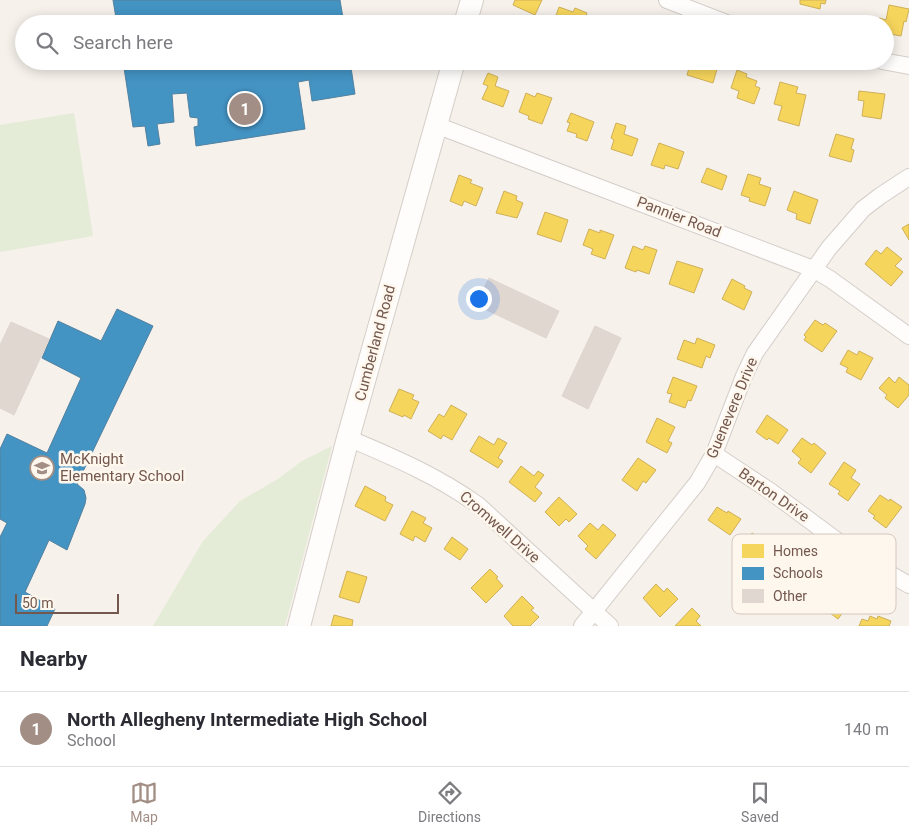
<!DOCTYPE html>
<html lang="en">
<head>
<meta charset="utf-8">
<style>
	:root { --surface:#fff; --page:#f7f7f7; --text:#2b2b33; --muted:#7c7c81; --line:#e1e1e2; --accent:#a28e84 }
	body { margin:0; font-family:Roboto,sans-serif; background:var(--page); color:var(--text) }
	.scale { position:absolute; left:15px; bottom:12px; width:104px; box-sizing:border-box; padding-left:5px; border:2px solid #74584d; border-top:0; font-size:14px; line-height:18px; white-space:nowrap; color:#74584d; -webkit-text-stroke:4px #fef7ee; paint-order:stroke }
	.you { position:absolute; left:478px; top:298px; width:18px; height:18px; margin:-12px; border:4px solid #fff; border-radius:50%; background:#1a73e8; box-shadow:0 0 0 8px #1a73e833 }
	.badge { display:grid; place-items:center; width:32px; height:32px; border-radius:50%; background:var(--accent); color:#fff; font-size:16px; font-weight:700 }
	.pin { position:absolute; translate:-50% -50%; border:2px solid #fff; box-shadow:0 1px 5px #0006 }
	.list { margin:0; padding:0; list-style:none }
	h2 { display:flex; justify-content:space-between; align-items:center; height:65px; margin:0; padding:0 20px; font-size:21px }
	h2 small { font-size:16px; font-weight:400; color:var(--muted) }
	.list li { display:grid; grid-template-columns:32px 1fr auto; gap:15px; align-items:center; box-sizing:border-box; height:75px; padding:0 20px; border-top:1px solid var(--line) }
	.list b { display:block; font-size:19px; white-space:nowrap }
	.list p { margin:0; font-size:16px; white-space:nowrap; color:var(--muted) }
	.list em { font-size:16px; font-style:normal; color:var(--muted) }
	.icon { flex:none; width:28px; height:28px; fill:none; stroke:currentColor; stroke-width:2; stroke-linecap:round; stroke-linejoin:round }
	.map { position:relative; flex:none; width:909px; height:626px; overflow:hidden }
	.search { position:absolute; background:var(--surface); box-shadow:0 2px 12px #0003; left:15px; right:15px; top:15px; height:55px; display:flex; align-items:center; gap:12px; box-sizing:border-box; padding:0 18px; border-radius:28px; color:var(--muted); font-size:19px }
	.sheet { height:140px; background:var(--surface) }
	nav { display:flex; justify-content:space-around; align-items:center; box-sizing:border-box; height:70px; border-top:1px solid var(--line); background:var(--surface); font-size:14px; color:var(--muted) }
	nav a { display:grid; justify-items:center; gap:2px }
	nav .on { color:var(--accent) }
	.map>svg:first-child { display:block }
	.green { fill:#e4ecd7 }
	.homes { fill:#f6d55c; stroke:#cfb058 }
	.schools { fill:#4393c3; stroke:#5281a0 }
	.building { fill:#e1d7d1; stroke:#dfd4ce }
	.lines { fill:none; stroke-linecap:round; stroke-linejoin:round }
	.street-casing { stroke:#d5cec9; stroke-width:18 }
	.secondary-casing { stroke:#d6cec8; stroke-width:24 }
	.street { stroke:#fefdfc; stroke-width:16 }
	.secondary { stroke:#fefdfc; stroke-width:22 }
	.labels { text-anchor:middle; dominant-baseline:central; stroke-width:5; stroke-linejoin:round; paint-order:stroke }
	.street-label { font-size:15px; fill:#74584d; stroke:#fef7ee }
	.poi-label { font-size:15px; fill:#74584d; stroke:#fef7ee; text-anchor:start }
	.key { fill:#fef7ee; stroke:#d5c7be; stroke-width:1 }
	.key-label { font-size:14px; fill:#74584d }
</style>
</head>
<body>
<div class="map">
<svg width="909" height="626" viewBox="0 0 909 626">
	<rect width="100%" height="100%" fill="#f6f1eb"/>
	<g class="green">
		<polygon points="74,113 93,236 0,252 0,125"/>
		<polygon points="332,446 285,626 153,626 203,541 240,501 278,479 302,461"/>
	</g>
	<g class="homes">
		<polygon points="515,0 542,0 535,15 513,5"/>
		<polygon points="800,0 826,0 825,4 821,3 820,9 800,4"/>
		<polygon points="889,5 909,9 906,22 904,21 901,36 885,33 885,24 878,24 879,18 886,20"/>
		<polygon points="559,7 573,12 575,8 587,13 583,24 553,24"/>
		<polygon points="608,18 616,21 615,24 603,24"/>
		<polygon points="640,61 657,61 655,67"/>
		<polygon points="691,61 719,62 713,83 687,75"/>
		<polygon points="737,70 747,74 746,77 757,81 755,86 760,88 754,104 737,98 739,91 731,88"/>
		<polygon points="488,73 498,77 495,86 509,91 503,107 482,99 488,86 483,84"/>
		<polygon points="780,82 798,87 796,93 806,95 799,126 778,120 782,106 774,104"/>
		<polygon points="859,91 885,94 881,119 862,116 864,101 858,100"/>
		<polygon points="526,93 535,97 537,93 552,98 542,124 528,119 529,116 519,112"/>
		<polygon points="571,113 594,122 587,141 576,137 577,134 567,131 570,123 567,122"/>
		<polygon points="616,123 626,126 624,134 638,139 632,156 611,149 614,140 611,138"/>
		<polygon points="836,134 854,139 851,149 854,150 851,162 829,156"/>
		<polygon points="659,143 684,152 678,169 665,165 664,169 651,165"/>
		<polygon points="707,168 727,176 722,190 701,182"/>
		<polygon points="748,174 761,178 759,184 771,188 765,206 749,201 750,198 741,195"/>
		<polygon points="459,175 472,180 470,183 483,188 476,206 464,201 462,206 450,201"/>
		<polygon points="504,191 517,196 516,200 523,203 517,218 496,213"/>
		<polygon points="794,191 818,200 810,224 796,219 797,214 787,210"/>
		<polygon points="545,212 568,220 561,242 537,234"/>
		<polygon points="909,224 909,240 902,228"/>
		<polygon points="589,229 600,233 600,230 614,235 605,259 591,254 593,249 583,245"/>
		<polygon points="633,246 643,250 645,246 657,250 649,274 637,270 636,272 625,268"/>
		<polygon points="887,247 902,259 895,266 903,272 891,286 865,264 876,250 881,254"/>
		<polygon points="677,261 703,269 694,293 669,284"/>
		<polygon points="732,279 745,286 744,288 752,292 744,310 722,299"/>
		<polygon points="815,320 823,325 825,323 837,331 822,352 804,340 806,337 804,335"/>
		<polygon points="697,338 715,345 710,358 706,356 702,368 677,359 684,340 695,344"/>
		<polygon points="848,350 857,355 859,351 873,358 861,380 846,372 848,368 840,364"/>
		<polygon points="673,377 697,386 691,401 688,400 685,408 669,402 672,394 667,393"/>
		<polygon points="889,377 895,383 899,377 909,385 909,395 898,408 885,398 887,395 879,388"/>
		<polygon points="399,389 414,395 412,399 419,402 411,419 404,415 403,417 389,411"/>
		<polygon points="451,405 467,414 452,440 443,435 441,439 428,431 439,414 444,417"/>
		<polygon points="767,415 788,430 778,444 769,438 767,440 756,432"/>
		<polygon points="657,418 675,427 668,441 672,443 667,453 646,442"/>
		<polygon points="479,436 494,445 498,438 507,443 498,458 503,461 498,468 470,451"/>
		<polygon points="802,438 812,445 814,443 826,453 811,473 798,463 801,459 792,451"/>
		<polygon points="638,458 656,470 646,483 643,481 637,491 622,480"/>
		<polygon points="844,462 856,470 851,478 860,484 848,501 838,494 840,491 829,484"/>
		<polygon points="521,466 534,476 538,471 544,475 535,487 542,493 535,502 509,482"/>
		<polygon points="365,486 386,497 385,501 393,505 385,521 355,506"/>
		<polygon points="880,495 889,501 890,499 902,507 886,528 873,518 875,516 868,511"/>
		<polygon points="559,497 577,514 569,522 566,519 559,526 545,512"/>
		<polygon points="717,507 727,513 728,511 741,519 730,535 708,520"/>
		<polygon points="412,511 426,518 423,523 432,528 425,542 415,536 413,541 400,534"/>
		<polygon points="590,523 598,530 603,524 616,535 596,559 585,549 588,546 578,536"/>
		<polygon points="752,533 763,540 764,538 775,545 761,567 743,554 746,549 743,547"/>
		<polygon points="452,537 468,549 460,560 444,549"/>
		<polygon points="490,569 498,577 496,578 503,586 486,603 471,588"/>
		<polygon points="347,571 367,577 359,603 339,597"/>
		<polygon points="656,584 664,592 667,588 678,599 660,617 643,598"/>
		<polygon points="829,589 837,594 839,591 852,600 838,619 818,604"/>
		<polygon points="522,596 534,608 531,610 539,617 530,626 513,626 504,616"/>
		<polygon points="692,608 700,616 696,621 701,626 675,626"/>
		<polygon points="334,615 353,620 352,626 331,626"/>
		<polygon points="870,616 877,619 878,616 891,621 889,626 859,626 862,619 868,621"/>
	</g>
	<g class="schools">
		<polygon points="113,0 340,0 344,24 117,24"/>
		<polygon points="123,61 350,61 355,94 312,101 309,80 298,82 305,129 196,146 194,127 198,126 198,118 190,117 187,93 172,94 174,122 157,124 160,144 148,146 145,126 133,127"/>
		<polygon points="117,309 153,326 77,484 84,490 86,498 85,504 67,550 49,540 25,592 55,609 47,626 0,626 0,537 7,523 0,519 0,449 7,434 47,453 81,378 42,358 58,321 101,341"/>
	</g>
	<g class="building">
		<polygon points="489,278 559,311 546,338 476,305"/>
		<polygon points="11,322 49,339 14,415 0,408 0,345"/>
		<polygon points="595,326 621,338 588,409 562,396"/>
	</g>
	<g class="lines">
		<g class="street-casing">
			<g id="street">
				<polyline points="667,0 729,24"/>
				<polyline points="882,61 909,66"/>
				<polyline points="436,125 813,269 830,279 909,336"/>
				<path d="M 348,438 C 395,458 436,475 478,505 L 610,626"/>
				<polyline points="714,454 770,491 855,554 909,585"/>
				<polyline points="582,626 697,483 714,454 744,376 755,353 829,248 863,209 880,196 909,177"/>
			</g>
		</g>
		<g class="secondary-casing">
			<g id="secondary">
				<polyline points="465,24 472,0"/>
				<polyline points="299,626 348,438 454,61"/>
			</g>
		</g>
		<use href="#street" class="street"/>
		<use href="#secondary" class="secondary"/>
	</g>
	<defs>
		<g id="school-ring" transform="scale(1.25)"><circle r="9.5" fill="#fef7ee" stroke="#a28e84" stroke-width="1.5"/><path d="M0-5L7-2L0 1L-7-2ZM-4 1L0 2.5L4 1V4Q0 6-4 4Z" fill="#a28e84"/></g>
	</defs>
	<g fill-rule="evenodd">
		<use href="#school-ring" x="42" y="468"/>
	</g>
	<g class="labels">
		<g class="street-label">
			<text transform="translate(679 217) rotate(21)">Pannier Road</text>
			<text transform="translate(375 343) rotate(-75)">Cumberland Road</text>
			<text transform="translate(732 408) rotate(-67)">Guenevere Drive</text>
			<text transform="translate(774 495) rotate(35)">Barton Drive</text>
			<text transform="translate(500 527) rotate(41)">Cromwell Drive</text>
		</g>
		<g class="poi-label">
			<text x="60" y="459">McKnight<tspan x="60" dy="17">Elementary School</tspan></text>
		</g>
	</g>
	<rect x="732" y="534" width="164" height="80" rx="8" class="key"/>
	<rect x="742" y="544" width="22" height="14" fill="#f6d55c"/>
	<rect x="742" y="567" width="22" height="13" fill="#4393c3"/>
	<rect x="742" y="589" width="22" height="14" fill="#e1d7d1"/>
	<g class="key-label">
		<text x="773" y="556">Homes</text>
		<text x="773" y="578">Schools</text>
		<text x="773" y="601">Other</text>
	</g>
</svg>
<div class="scale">50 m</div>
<div class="you"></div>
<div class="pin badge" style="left:245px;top:109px">1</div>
<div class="search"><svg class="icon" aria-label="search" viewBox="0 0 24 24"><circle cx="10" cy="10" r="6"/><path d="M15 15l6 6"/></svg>Search here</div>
</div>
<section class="sheet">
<h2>Nearby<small></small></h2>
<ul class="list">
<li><span class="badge">1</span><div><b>North Allegheny Intermediate High School</b><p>School</p></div><em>140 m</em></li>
</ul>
</section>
<nav>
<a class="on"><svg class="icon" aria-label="map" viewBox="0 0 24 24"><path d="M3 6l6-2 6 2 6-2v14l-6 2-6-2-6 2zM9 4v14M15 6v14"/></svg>Map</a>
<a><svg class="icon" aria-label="directions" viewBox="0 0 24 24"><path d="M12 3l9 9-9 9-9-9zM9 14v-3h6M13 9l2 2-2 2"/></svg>Directions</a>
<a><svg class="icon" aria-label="saved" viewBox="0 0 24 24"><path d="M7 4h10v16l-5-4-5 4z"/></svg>Saved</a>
</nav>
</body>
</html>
